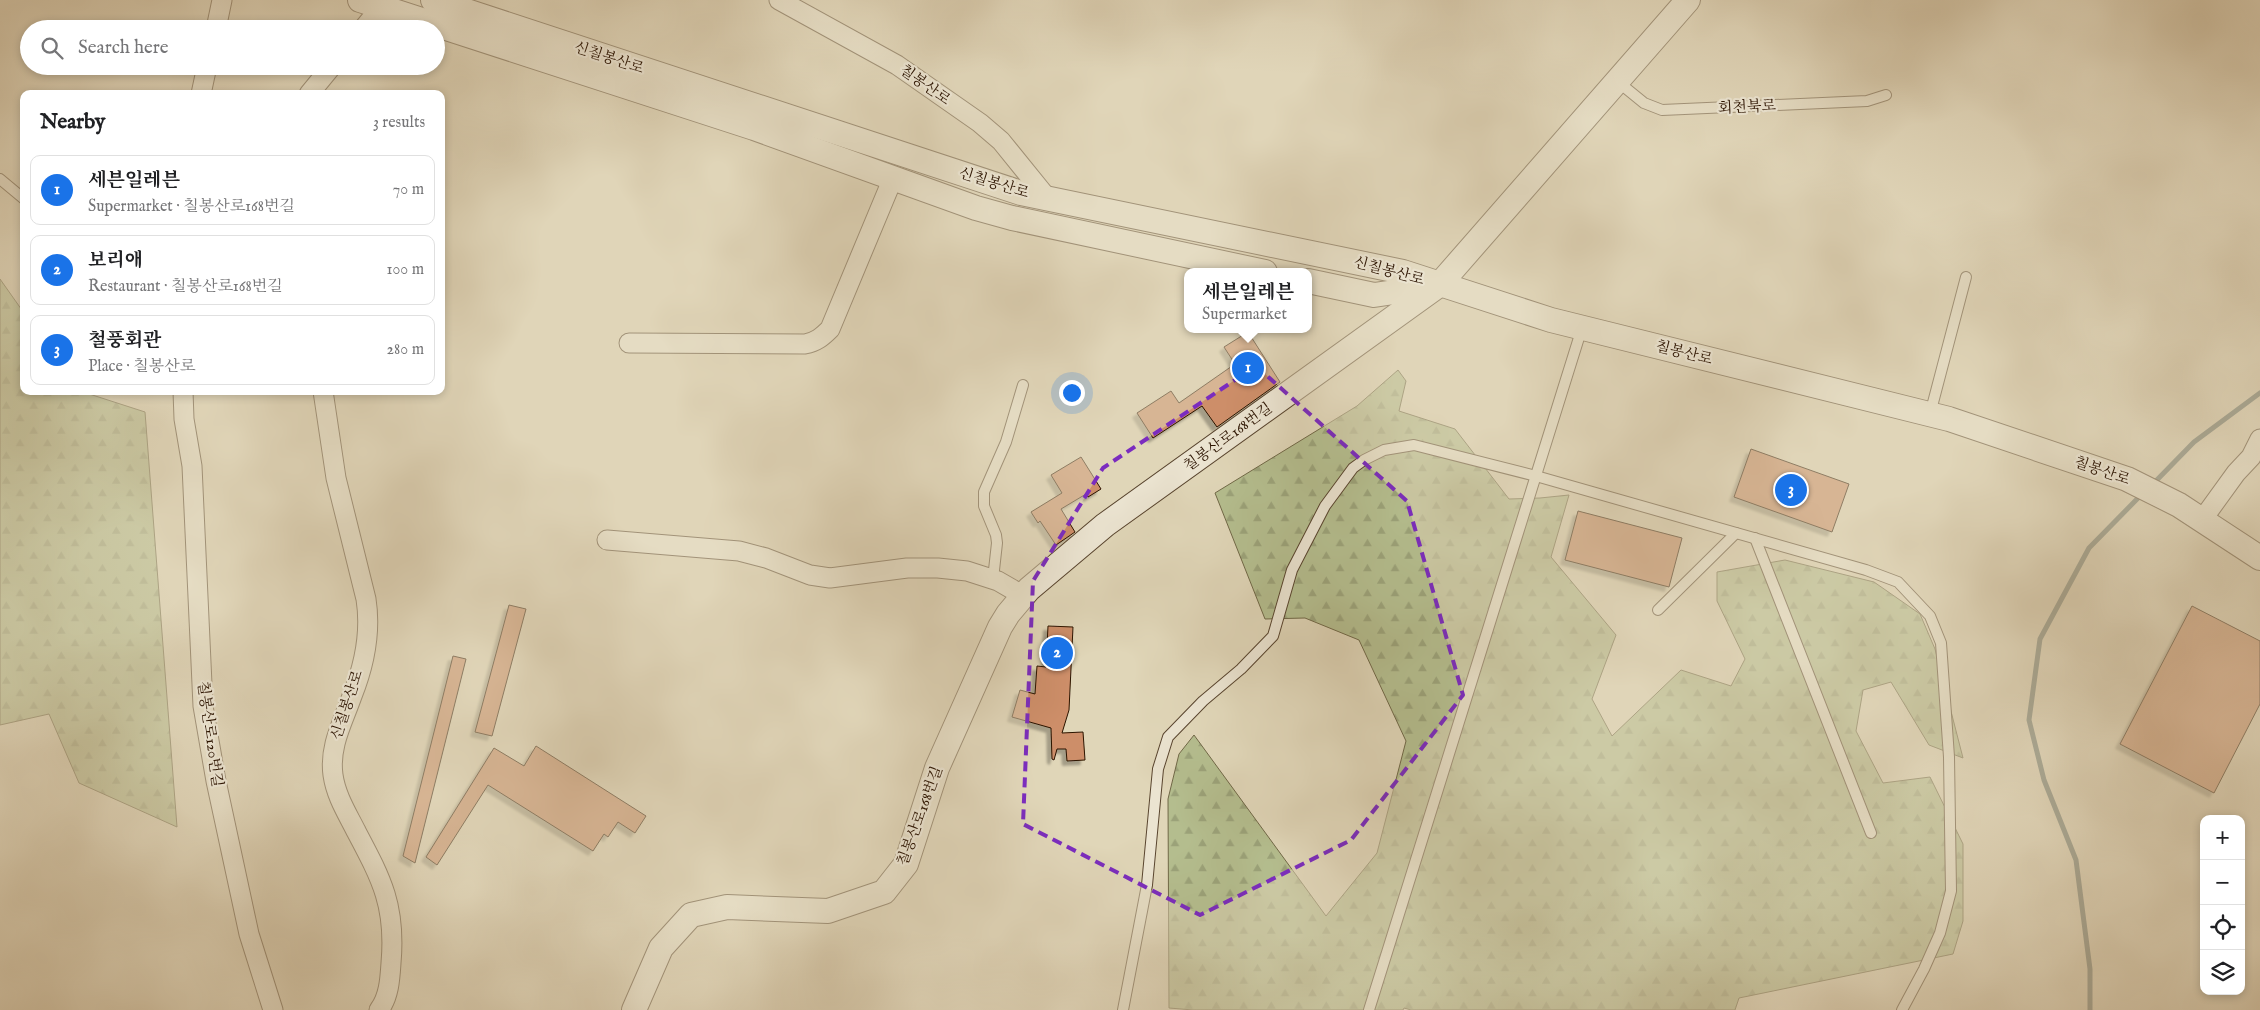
<!DOCTYPE html>
<html lang="en">
<head>
<meta charset="utf-8">
<style>
	:root { --surface:#fff; --page:#f2f2f2; --text:#202124; --muted:#757577; --line:#e0e0e0; --accent:#1a73e8 }
	body { margin:0; font-family:"IM FELL English","Noto Serif KR",serif; background:var(--page); color:var(--text) }
	.controls { position:absolute; right:15px; bottom:15px; display:grid; overflow:hidden; border-radius:10px; box-shadow:0 2px 8px #0003 }
	.controls button { width:45px; height:45px; display:grid; place-items:center; padding:0; border:0; border-bottom:1px solid var(--line); background:var(--surface); color:var(--text); font:25px sans-serif }
	.you { position:absolute; left:1071px; top:392px; width:18px; height:18px; margin:-12px; border:4px solid #fff; border-radius:50%; background:#1a73e8; box-shadow:0 0 0 8px #1a73e833 }
	.badge { display:grid; place-items:center; width:32px; height:32px; border-radius:50%; background:var(--accent); color:#fff; font-size:16px; font-weight:700 }
	.pin { position:absolute; translate:-50% -50%; border:2px solid #fff; box-shadow:0 1px 5px #0006 }
	.popup { position:absolute; left:1184px; top:268px; width:128px; height:65px; box-sizing:border-box; display:grid; place-content:center; border-radius:10px; background:var(--surface); filter:drop-shadow(0 1px 4px #0005); font-size:16px; white-space:nowrap; color:var(--muted) }
	.popup b { font-size:19px; color:var(--text) }
	.popup::after { content:''; position:absolute; left:50%; top:100%; margin-left:-10px; border:10px solid transparent; border-top-color:var(--surface) }
	.list { margin:0; padding:0; list-style:none }
	h2 { display:flex; justify-content:space-between; align-items:center; height:65px; margin:0; padding:0 20px; font-size:21px }
	h2 small { font-size:16px; font-weight:400; color:var(--muted) }
	.list li { display:grid; grid-template-columns:32px 1fr auto; gap:15px; align-items:center; box-sizing:border-box; height:70px; margin:0 10px 10px; padding:0 10px; border:1px solid var(--line); border-radius:10px }
	.list b { display:block; font-size:19px; white-space:nowrap }
	.list p { margin:0; font-size:16px; white-space:nowrap; color:var(--muted) }
	.list em { font-size:16px; font-style:normal; color:var(--muted) }
	.icon { flex:none; width:28px; height:28px; fill:none; stroke:currentColor; stroke-width:2; stroke-linecap:round; stroke-linejoin:round }
	.map { position:relative; flex:none; width:2260px; height:1010px; overflow:hidden }
	.search { position:absolute; background:var(--surface); box-shadow:0 2px 8px #0003; left:20px; top:20px; width:425px; height:55px; display:flex; align-items:center; gap:12px; box-sizing:border-box; padding:0 18px; border-radius:28px; color:var(--muted); font-size:19px }
	.panel { position:absolute; background:var(--surface); box-shadow:0 2px 8px #0003; left:20px; top:90px; width:425px; height:305px; border-radius:10px }
	.map>svg:first-child { display:block }
	.forest { fill:url(#forest-firs); stroke:#706847 }
	.lines { fill:none; stroke-linecap:round; stroke-linejoin:round }
	.stream { stroke:#6b756e; stroke-width:5 }
	.building { fill:#cd8e69; stroke:#2b1300; filter:url(#shadow) }
	.service-casing { stroke:#58442e; stroke-width:12 }
	.minor-casing { stroke:#58442e; stroke-width:21 }
	.tertiary-casing { stroke:#58442e; stroke-width:26 }
	.service { stroke:#ebe4d1; stroke-width:10 }
	.minor { stroke:#ebe4d1; stroke-width:19 }
	.tertiary { stroke:#ebe4d1; stroke-width:24 }
	.marked { fill:none; stroke:#7b2cbf; stroke-width:4; stroke-dasharray:10 6; stroke-linejoin:round }
	.labels { text-anchor:middle; dominant-baseline:central; stroke-width:4.5; stroke-linejoin:round; paint-order:stroke }
	.street-label { font-size:15px; fill:#2b1300; stroke:#ebe4d1 }
</style>
</head>
<body>
<div class="map">
<svg width="2260" height="1010" viewBox="0 0 2260 1010">
	<defs>
		<pattern id="forest-firs" width="22" height="20" patternUnits="userSpaceOnUse" patternTransform="scale(1.25)"><rect width="22" height="20" fill="#b4bd8e"/><path d="M5 1l3.5 6h-7zM16 11l3.5 6h-7z" fill="#9ba279"/></pattern>
		<filter id="shadow"><feDropShadow dx="-4.5" dy="4.5" stdDeviation="1" flood-color="#0004"/></filter>
	</defs>
	<rect width="100%" height="100%" fill="#e0d6b8"/>
	<filter id="stains"><feTurbulence type="fractalNoise" baseFrequency=".004" numOctaves="4"/><feColorMatrix values="0 0 0 0 .2 0 0 0 0 .09 0 0 0 0 .02 0 0 0 .5 -.17"/></filter>
	<radialGradient id="worn" r=".72"><stop offset=".6" stop-color="#630" stop-opacity="0"/><stop offset="1" stop-color="#630" stop-opacity=".3"/></radialGradient>
	<g class="forest">
		<polygon points="0,279 24,313 24,391 80,391 145,412 177,827 79,783 49,714 0,725"/>
		<polygon points="1398,370 1406,381 1399,411 1455,429 1509,499 1540,498 1569,495 1551,557 1616,635 1592,699 1612,736 1681,670 1731,686 1745,659 1717,601 1717,572 1785,560 1874,582 1920,614 1935,649 1963,758 1929,745 1891,682 1863,690 1856,731 1883,783 1930,777 1963,844 1963,921 1953,954 1739,998 1735,1010 1411,1010 1404,1008 1403,1010 1193,1010 1169,1008 1168,799 1179,754 1194,735 1326,916 1377,853 1406,741 1359,640 1305,618 1265,619 1215,493 1357,406"/>
	</g>
	<g class="lines">
		<g class="stream">
			<polyline points="2152,485 2194,442 2260,393"/>
			<polyline points="2090,1010 2090,969 2076,860 2044,780 2029,720 2040,639 2089,548 2142,494"/>
		</g>
	</g>
	<g class="building">
		<polygon points="1248,332 1280,382 1217,427 1202,406 1153,438 1137,413 1171,391 1179,403 1235,364 1224,347"/>
		<polygon points="1751,449 1849,484 1832,532 1734,497"/>
		<polygon points="1081,457 1101,489 1088,497 1086,494 1061,509 1075,532 1056,545 1040,521 1038,523 1031,512 1062,493 1051,475"/>
		<polygon points="1578,511 1682,538 1669,587 1565,560"/>
		<polygon points="509,605 526,609 492,736 475,732"/>
		<polygon points="2192,606 2260,641 2260,704 2214,793 2120,744"/>
		<polygon points="1048,626 1073,627 1069,710 1062,733 1083,732 1085,760 1067,761 1066,749 1057,749 1054,760 1052,759 1051,728 1012,717 1020,690 1035,694 1037,666 1046,667"/>
		<polygon points="453,656 466,659 415,863 403,856"/>
		<polygon points="536,746 646,816 635,833 618,822 608,837 604,834 593,851 488,785 437,865 426,857 494,748 524,766"/>
	</g>
	<g class="lines">
		<g class="service-casing">
			<g id="service">
				<polyline points="1617,81 1644,103 1662,110 1867,101 1886,95"/>
				<polyline points="0,179 24,199"/>
				<polyline points="1930,414 1966,277"/>
				<polyline points="1755,538 1871,833"/>
				<polyline points="993,579 997,543 996,535 984,506 984,492 1006,442 1023,385"/>
				<polyline points="1658,610 1736,533"/>
				<polyline points="1123,1010 1147,885 1158,769 1168,737 1203,701 1241,669 1273,636 1292,570 1325,506 1353,468 1364,460 1384,450 1414,445 1536,476 1866,570 1898,582 1930,616 1941,643 1949,757 1951,891 1940,933 1924,969 1902,1010"/>
				<polyline points="1369,1010 1582,328"/>
			</g>
		</g>
		<g class="minor-casing">
			<g id="minor">
				<polyline points="779,0 897,65 980,123 1001,141 1048,199"/>
				<polyline points="216,29 222,0"/>
				<polyline points="363,29 381,7"/>
				<polyline points="201,94 207,66"/>
				<polyline points="309,94 332,66"/>
				<path d="M 629,343 L 805,344 C 816,342 822,337 830,329 L 893,178"/>
				<polyline points="183,391 184,419 192,466 203,706 216,781 249,934 273,1010"/>
				<path d="M 323,391 L 336,478 L 366,599 C 371,631 364,666 352,696 C 343,722 329,746 333,775 C 336,796 347,813 356,831 C 382,880 396,906 391,963 C 390,979 389,997 379,1010"/>
				<polyline points="2202,520 2236,473 2251,457 2260,439"/>
				<polyline points="607,540 739,551 766,558 810,575 830,578 907,568 938,568 967,571 998,581 1024,596"/>
			</g>
		</g>
		<g class="tertiary-casing">
			<g id="tertiary">
				<polyline points="360,0 754,128 976,208 1012,218 1265,272"/>
				<polyline points="433,0 1021,193 1403,272 1551,320 1949,419 2127,479 2179,505 2260,558"/>
				<polyline points="1308,281 1374,295 1435,286"/>
				<polyline points="634,1010 661,948 691,915 727,907 828,911 884,892 906,864 937,768 1000,627 1008,614 1029,589 1105,525 1439,285 1688,0"/>
			</g>
		</g>
		<use href="#service" class="service"/>
		<use href="#minor" class="minor"/>
		<use href="#tertiary" class="tertiary"/>
	</g>
	<path d="M0 0H2260V1010H0ZM 1256,366 L 1407,501 L 1463,695 L 1351,840 L 1200,915 L 1023,824 L 1033,581 L 1103,468 Z" fill="#e0d6b8" fill-opacity=".55" fill-rule="evenodd"/>
	<path class="marked" d="M 1256,366 L 1407,501 L 1463,695 L 1351,840 L 1200,915 L 1023,824 L 1033,581 L 1103,468 Z"/>
	<g class="labels">
		<g class="street-label">
			<text transform="translate(609 58) rotate(18)">신칠봉산로</text>
			<text transform="translate(925 85) rotate(35)">칠봉산로</text>
			<text transform="translate(1747 107) rotate(-3)">회천북로</text>
			<text transform="translate(994 183) rotate(17)">신칠봉산로</text>
			<text transform="translate(1389 271) rotate(15)">신칠봉산로</text>
			<text transform="translate(1684 353) rotate(14)">칠봉산로</text>
			<text transform="translate(1228 437) rotate(-36)">칠봉산로168번길</text>
			<text transform="translate(2102 471) rotate(19)">칠봉산로</text>
			<text transform="translate(347 705) rotate(-72)">신칠봉산로</text>
			<text transform="translate(210 734) rotate(82)">칠봉산로120번길</text>
			<text transform="translate(920 816) rotate(-70)">칠봉산로168번길</text>
		</g>
	</g>
	<rect width="100%" height="100%" filter="url(#stains)"/>
	<rect width="100%" height="100%" fill="url(#worn)"/>
</svg>
<div class="controls">
<button>+</button>
<button>−</button>
<button><svg class="icon" aria-label="locate" viewBox="0 0 24 24"><circle cx="12" cy="12" r="6"/><path d="M12 2v4M12 18v4M2 12h4M18 12h4"/></svg></button>
<button><svg class="icon" aria-label="layers" viewBox="0 0 24 24"><path d="M12 4l9 5-9 5-9-5zM3 14l9 5 9-5"/></svg></button>
</div>
<div class="you"></div>
<div class="pin badge" style="left:1248px;top:368px">1</div>
<div class="popup"><b>세븐일레븐</b>Supermarket</div>
<div class="pin badge" style="left:1057px;top:653px">2</div>
<div class="pin badge" style="left:1791px;top:490px">3</div>
<div class="search"><svg class="icon" aria-label="search" viewBox="0 0 24 24"><circle cx="10" cy="10" r="6"/><path d="M15 15l6 6"/></svg>Search here</div>
<section class="panel">
<h2>Nearby<small>3 results</small></h2>
<ul class="list">
<li><span class="badge">1</span><div><b>세븐일레븐</b><p>Supermarket · 칠봉산로168번길</p></div><em>70 m</em></li>
<li><span class="badge">2</span><div><b>보리애</b><p>Restaurant · 칠봉산로168번길</p></div><em>100 m</em></li>
<li><span class="badge">3</span><div><b>철풍회관</b><p>Place · 칠봉산로</p></div><em>280 m</em></li>
</ul>
</section>
</div>
</body>
</html>
